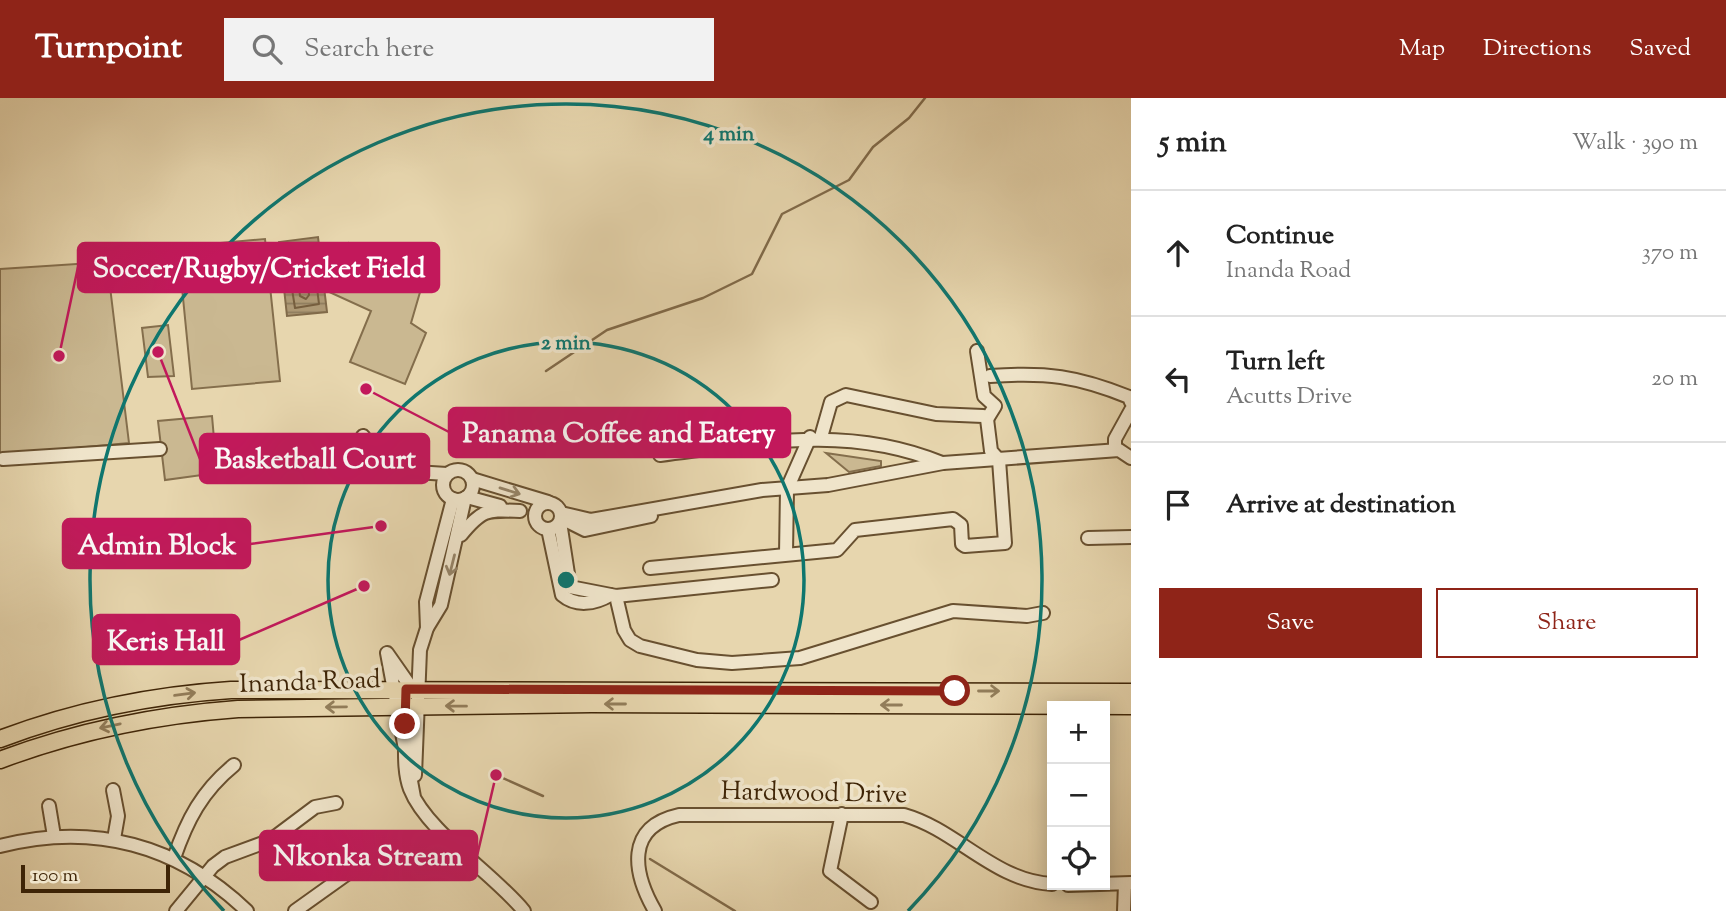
<!DOCTYPE html>
<html lang="en">
<head>
<meta charset="utf-8">
<style>
	:root { --surface:#fff; --page:#f2f2f2; --text:#222; --muted:#767676; --line:#e0e0e0; --accent:#8f2418 }
	body { margin:0; font-family:"Sorts Mill Goudy",serif; background:var(--page); color:var(--text) }
	.controls { position:absolute; right:21px; bottom:21px; display:grid; overflow:hidden; border-radius:0px; box-shadow:0 4px 18px #0003 }
	.controls button { width:63px; height:63px; display:grid; place-items:center; padding:0; border:0; border-bottom:2px solid var(--line); background:var(--surface); color:var(--text); font:35px sans-serif }
	.scale { position:absolute; left:21px; bottom:18px; width:149px; box-sizing:border-box; padding-left:7px; border:4px solid #3e2406; border-top:0; font-size:19px; line-height:24px; white-space:nowrap; color:#3e2406; -webkit-text-stroke:5px #efe4ca; paint-order:stroke }
	.stop { position:absolute; width:21px; height:21px; margin:-16px; border:5px solid #8f2418; border-radius:50%; background:#fff }
	.stop.end { background:#8f2418; border-color:#fff; box-shadow:0 2px 7px #0008 }
	.list { margin:0; padding:0; list-style:none }
	h2 { display:flex; justify-content:space-between; align-items:center; height:91px; margin:0; padding:0 28px; font-size:30px }
	h2 small { font-size:23px; font-weight:400; color:var(--muted) }
	.list li { display:grid; grid-template-columns:46px 1fr auto; gap:21px; align-items:center; box-sizing:border-box; height:126px; padding:0 28px; border-top:2px solid var(--line) }
	.list b { display:block; font-size:26px; white-space:nowrap }
	.list p { margin:0; font-size:23px; white-space:nowrap; color:var(--muted) }
	.list em { font-size:23px; font-style:normal; color:var(--muted) }
	.actions { display:flex; gap:14px; padding:21px 28px }
	.actions a { flex:1; padding:16px 0; border:2px solid var(--accent); border-radius:0px; text-align:center; font-size:24px; color:var(--accent) }
	.actions .main { background:var(--accent); color:#fff }
	.icon { flex:none; width:38px; height:38px; fill:none; stroke:currentColor; stroke-width:2; stroke-linecap:round; stroke-linejoin:round }
	.map { position:relative; flex:none; width:1131px; height:813px; overflow:hidden }
	header { display:flex; align-items:center; gap:42px; box-sizing:border-box; height:98px; padding:0 35px; background:var(--accent); color:#fff }
	header strong { font-size:33px }
	nav { display:flex; gap:38px; margin-inline-start:auto; font-size:24px }
	.search { width:490px; height:63px; background:var(--page); display:flex; align-items:center; gap:18px; box-sizing:border-box; padding:0 24px; border-radius:0px; color:var(--muted); font-size:26px }
	main { display:flex }
	aside { flex:1; background:var(--surface) }
	.map>svg:first-child { display:block }
	.park { fill:#cab891; stroke:#846e4c; stroke-width:2 }
	.water { fill:url(#water-rules); stroke:#816a49; stroke-width:2 }
	.lines { fill:none; stroke-linecap:round; stroke-linejoin:round }
	.shore { stroke:#765e3e; stroke-width:2 }
	.stream { stroke:#816a49; stroke-width:2.5 }
	.minor-casing { stroke:#685030; stroke-width:16 }
	.major-casing { stroke:#3e2406; stroke-width:19 }
	.minor { stroke:#efe4ca; stroke-width:12 }
	.major { stroke:#e7d6ae; stroke-width:16 }
	.oneway { stroke:#968468 }
	.oneway2 { stroke:#927d5a }
	.route { stroke:#8f2418; stroke-width:9 }
	.ring { fill:none; stroke:#0f766e; stroke-width:3.5 }
	.labels { text-anchor:middle; dominant-baseline:central; stroke-width:7; stroke-linejoin:round; paint-order:stroke }
	.street-label { font-size:26px; fill:#3e2406; stroke:#efe4ca }
	.centre { fill:#0f766e; stroke:#efe4ca; stroke-width:3.5 }
	.ring-label { font-size:21px; text-anchor:middle; font-weight:bold; fill:#0f766e; stroke:#efe4ca; stroke-width:7; stroke-linejoin:round; paint-order:stroke }
	.leader { fill:none; stroke:#c2185b; stroke-width:2.5 }
	.callout-dot { fill:#c2185b; stroke:#efe4ca; stroke-width:2.5 }
	.callout { fill:#c2185b; stroke:#c2185b; stroke-width:2.5 }
	.callout-label { font-size:28px; text-anchor:middle; font-weight:bold; fill:#fff }
</style>
</head>
<body>
<header>
<strong>Turnpoint</strong>
<div class="search"><svg class="icon" aria-label="search" viewBox="0 0 24 24"><circle cx="10" cy="10" r="6"/><path d="M15 15l6 6"/></svg>Search here</div>
<nav><a>Map</a><a>Directions</a><a>Saved</a></nav>
</header>
<main>
<div class="map">
<svg width="1131" height="813" viewBox="0 0 1131 813">
	<defs>
		<pattern id="water-rules" width="6" height="5" patternUnits="userSpaceOnUse" patternTransform="scale(1.75)"><rect width="6" height="5" fill="#ae9975"/><path d="M0 2.5h6" fill="none" stroke="#8f7d5e"/></pattern>
	</defs>
	<rect width="100%" height="100%" fill="#e7d6ae"/>
	<filter id="stains"><feTurbulence type="fractalNoise" baseFrequency=".00286" numOctaves="4"/><feColorMatrix values="0 0 0 0 .2 0 0 0 0 .09 0 0 0 0 .02 0 0 0 .5 -.17"/></filter>
	<radialGradient id="worn" r=".72"><stop offset=".6" stop-color="#630" stop-opacity="0"/><stop offset="1" stop-color="#630" stop-opacity=".3"/></radialGradient>
	<g class="park">
		<polygon points="265,141 280,283 192,291 178,149"/>
		<polygon points="349,145 425,177 411,225 426,235 405,286 350,264 371,213 327,193"/>
		<polygon points="107,164 129,345 0,357 0,171"/>
		<polygon points="168,227 174,278 148,279 142,230"/>
		<polygon points="212,318 217,375 165,382 158,323"/>
		<polygon points="826,355 881,363 881,368 849,374"/>
	</g>
	<polygon class="water" points="318,139 327,214 287,218 279,144"/>
	<g class="lines">
		<g class="shore">
			<polygon points="309,147 312,150 319,206 295,210 286,153"/>
			<polygon points="299,157 305,160 309,197 306,201 300,198 296,161"/>
		</g>
		<g class="stream">
			<polyline points="546,273 607,232 703,200 752,176 782,116 849,82 873,49 909,20 925,0"/>
			<polyline points="496,677 543,698"/>
			<polyline points="650,761 735,813"/>
		</g>
		<g class="minor-casing">
			<g id="minor">
				<polyline points="977,253 984,298 995,308 987,321"/>
				<path d="M 990,278 C 1046,274 1077,278 1129,299 L 1131,304"/>
				<polyline points="363,338 381,363"/>
				<polyline points="1115,352 1115,341 1131,312"/>
				<path d="M 660,357 C 757,345 848,326 942,365"/>
				<polyline points="3,361 160,351"/>
				<circle cx="458" cy="387" r="15"/>
				<polyline points="415,374 447,376"/>
				<polyline points="472,381 548,404"/>
				<polyline points="467,399 500,408"/>
				<circle cx="548" cy="418" r="13"/>
				<polyline points="561,415 591,422 762,392 828,387 943,365 1119,352 1131,360"/>
				<polyline points="561,420 585,432 651,418"/>
				<polyline points="560,424 570,489 616,498 624,532 630,542 640,548 697,562 732,565 800,560 953,513 1027,518 1043,515"/>
				<path d="M 548,431 L 562,497 C 576,509 595,506 610,497"/>
				<path d="M 461,437 C 483,410 488,412 520,413"/>
				<polyline points="1088,440 1131,439"/>
				<polyline points="786,456 787,391 810,339"/>
				<polyline points="650,470 837,452 855,432 953,421 961,427 962,446 965,448 1005,445 999,362 991,353 987,321 983,318 936,316 846,297 831,304 821,339"/>
				<polyline points="616,498 772,482"/>
				<polyline points="427,530 426,504 453,401"/>
				<polyline points="415,677 420,552 427,530 441,507 465,400"/>
				<polyline points="113,692 118,718 114,741"/>
				<path d="M 414,699 L 387,555 L 408,585 C 402,601 405,620 405,638 C 405,656 404,675 410,691 C 427,734 493,775 524,813"/>
				<polyline points="49,708 54,738"/>
				<polyline points="842,716 830,773 871,804"/>
				<path d="M 0,748 C 94,724 178,747 247,813"/>
				<path d="M 174,760 C 187,722 202,693 234,667"/>
				<polyline points="1068,787 1131,785"/>
				<polyline points="176,813 213,768 225,759 271,742 315,709 336,705"/>
				<polyline points="295,813 365,763"/>
				<path d="M 655,813 C 633,775 625,729 679,717 L 904,717 C 957,732 994,783 1052,786"/>
				<polyline points="1124,813 1125,786"/>
			</g>
		</g>
		<g class="major-casing">
			<g id="major">
				<path d="M 0,641 C 74,613 152,597 231,592 L 1131,594"/>
				<path d="M 0,662 C 77,633 156,617 238,611 L 591,606 L 1131,608"/>
			</g>
		</g>
		<use href="#minor" class="minor"/>
		<use href="#major" class="major"/>
	</g>
	<defs><path id="oneway-shaft" d="M-6 0H5M1.5-3L5.5 0L1.5 3" fill="none" stroke-width="1.6" stroke-linecap="round" stroke-linejoin="round" transform="scale(1.75)"/></defs>
	<g class="oneway">
		<use href="#oneway-shaft" transform="translate(510 393) rotate(17)"/>
		<use href="#oneway-shaft" transform="translate(452 467) rotate(104)"/>
	</g>
	<g class="oneway2">
		<use href="#oneway-shaft" transform="translate(989 593)"/>
		<use href="#oneway-shaft" transform="translate(185 596) rotate(-8)"/>
		<use href="#oneway-shaft" transform="translate(615 606) rotate(-180)"/>
		<use href="#oneway-shaft" transform="translate(891 607) rotate(-180)"/>
		<use href="#oneway-shaft" transform="translate(456 608) rotate(-179)"/>
		<use href="#oneway-shaft" transform="translate(336 609) rotate(179)"/>
		<use href="#oneway-shaft" transform="translate(110 628) rotate(168)"/>
	</g>
	<g class="lines">
		<polyline class="route" points="405,626 406,591 955,593"/>
	</g>
	<g class="ring">
		<circle cx="566" cy="482" r="238"/>
		<path d="M224 813A476 476 0 1 1 908 813"/>
	</g>
	<g class="labels">
		<g class="street-label">
			<text transform="translate(310 585) rotate(-2)">Inanda Road</text>
			<text transform="translate(814 696) rotate(1)">Hardwood Drive</text>
		</g>
	</g>
	<circle cx="566" cy="482" r="10" class="centre"/>
	<g class="ring-label">
		<text x="729" y="42">4 min</text>
		<text x="566" y="251">2 min</text>
	</g>
	<path class="leader" d="M59 258L78 169M366 291L449 334M158 254L200 361M381 428L250 446M364 488L239 542M496 677L477 758"/>
	<g class="callout-dot">
		<circle cx="59" cy="258" r="7"/>
		<circle cx="366" cy="291" r="7"/>
		<circle cx="158" cy="254" r="7"/>
		<circle cx="381" cy="428" r="7"/>
		<circle cx="364" cy="488" r="7"/>
		<circle cx="496" cy="677" r="7"/>
	</g>
	<g class="callout">
		<rect x="78" y="145" width="361" height="49" rx="7"/>
		<rect x="449" y="310" width="341" height="49" rx="7"/>
		<rect x="200" y="336" width="229" height="49" rx="7"/>
		<rect x="63" y="421" width="187" height="49" rx="7"/>
		<rect x="93" y="517" width="146" height="49" rx="7"/>
		<rect x="260" y="733" width="217" height="49" rx="7"/>
	</g>
	<g class="callout-label">
		<text x="259" y="179">Soccer/Rugby/Cricket Field</text>
		<text x="619" y="344">Panama Coffee and Eatery</text>
		<text x="315" y="370">Basketball Court</text>
		<text x="157" y="456">Admin Block</text>
		<text x="166" y="552">Keris Hall</text>
		<text x="368" y="767">Nkonka Stream</text>
	</g>
	<rect width="100%" height="100%" filter="url(#stains)"/>
	<rect width="100%" height="100%" fill="url(#worn)"/>
</svg>
<div class="controls">
<button>+</button>
<button>−</button>
<button><svg class="icon" aria-label="locate" viewBox="0 0 24 24"><circle cx="12" cy="12" r="6"/><path d="M12 2v4M12 18v4M2 12h4M18 12h4"/></svg></button>
</div>
<div class="scale">100 m</div>
<div class="stop" style="left:955px;top:593px"></div>
<div class="stop end" style="left:405px;top:626px"></div>
</div>
<aside>
<h2>5 min<small>Walk · 390 m</small></h2>
<ul class="list">
<li><svg class="icon" aria-label="ahead" viewBox="0 0 24 24"><path d="M12 20V5M6 11l6-6 6 6"/></svg><div><b>Continue</b><p>Inanda Road</p></div><em>370 m</em></li>
<li><svg class="icon" aria-label="left" viewBox="0 0 24 24"><path d="M17 20v-9H6M10 6l-5 5 5 5"/></svg><div><b>Turn left</b><p>Acutts Drive</p></div><em>20 m</em></li>
<li><svg class="icon" aria-label="arrive" viewBox="0 0 24 24"><path d="M6 21V4h12l-3 4 3 4H6"/></svg><div><b>Arrive at destination</b></div></li>
</ul>
<div class="actions"><a class="main">Save</a><a>Share</a></div>
</aside>
</main>
</body>
</html>
